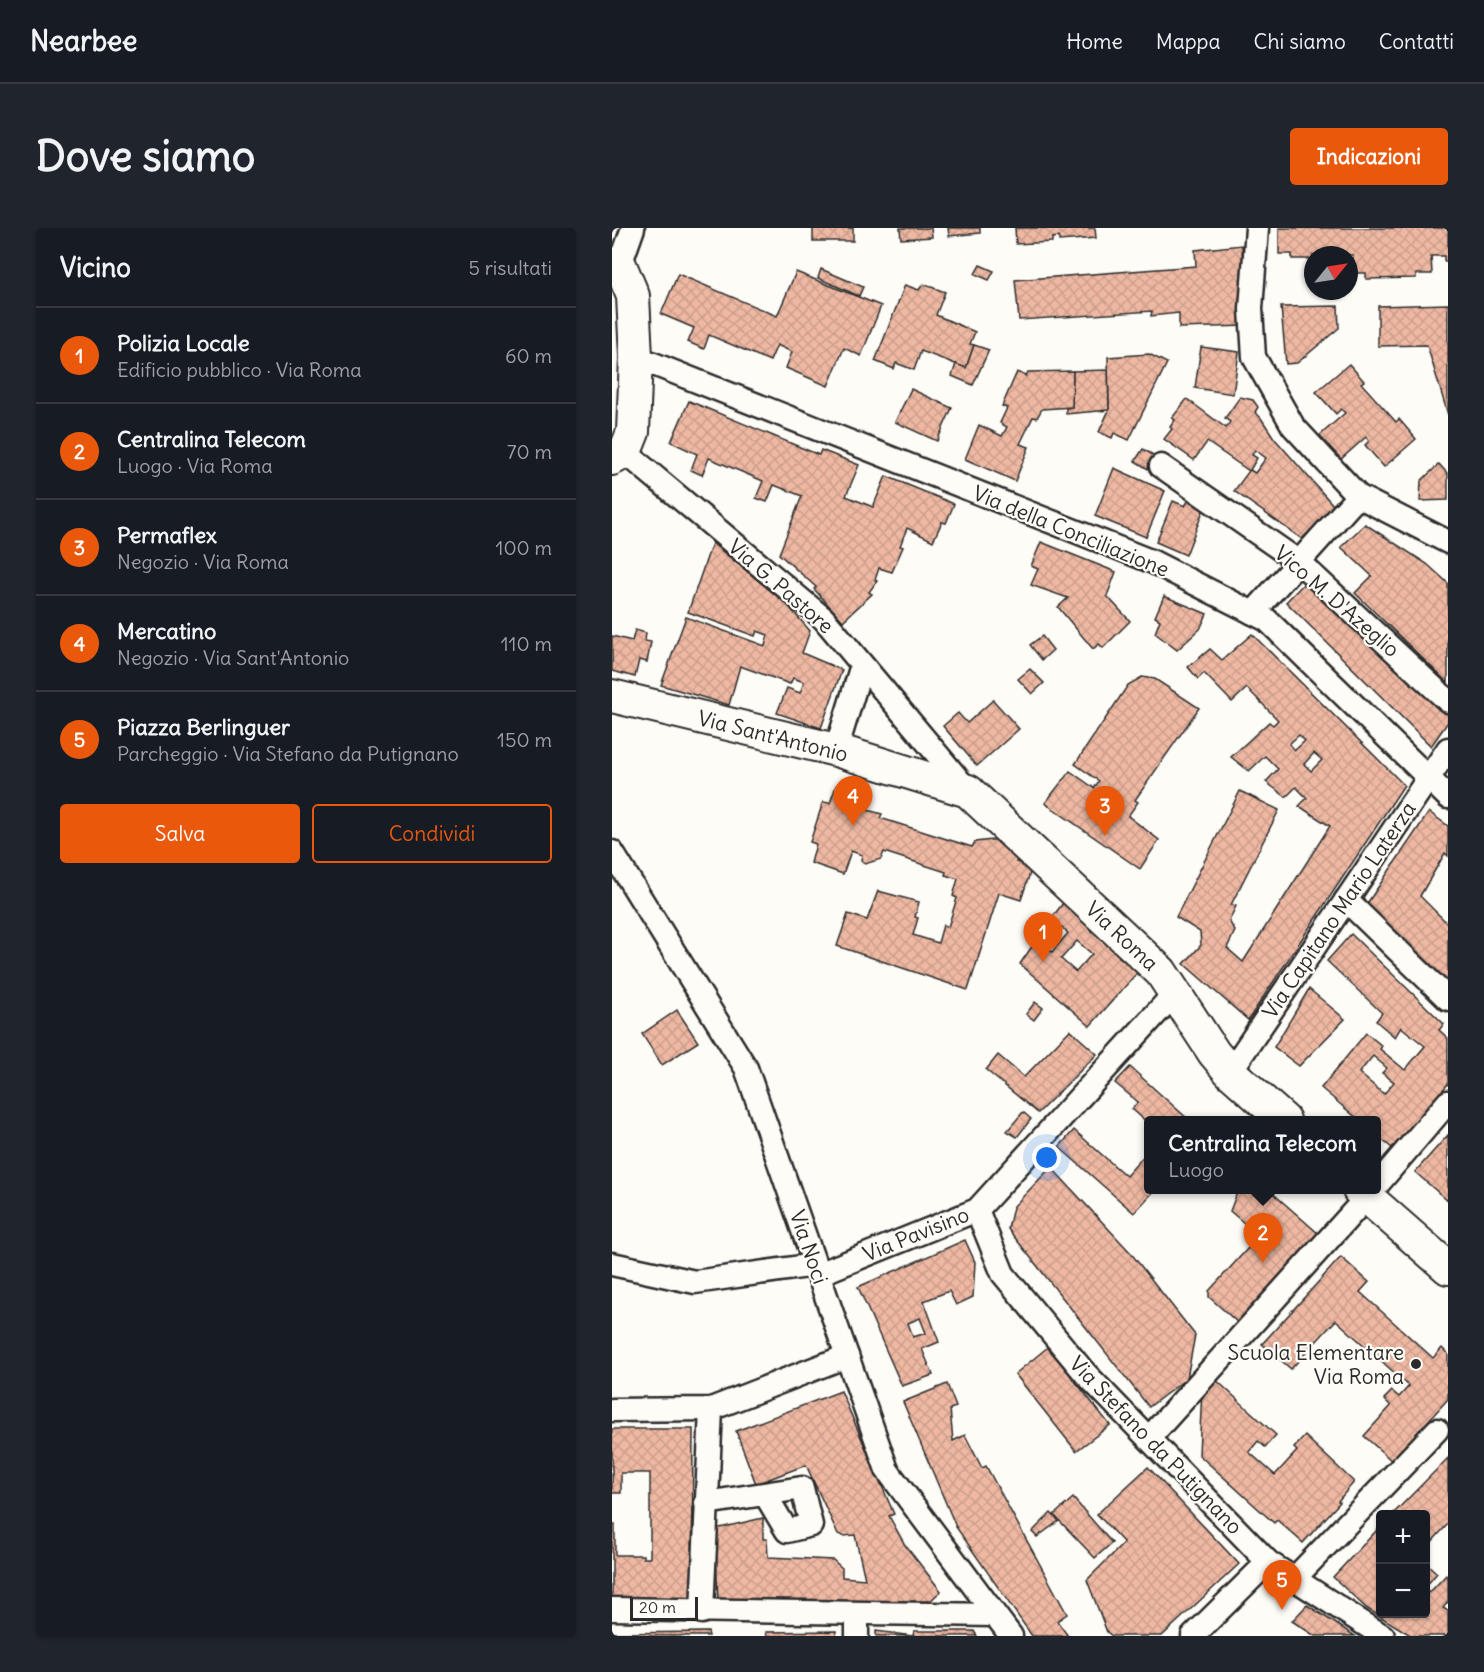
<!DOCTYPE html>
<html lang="it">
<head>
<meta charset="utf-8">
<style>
	:root { --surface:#171b24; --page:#20242c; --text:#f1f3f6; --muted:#9ea1a6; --line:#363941; --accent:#ea580c }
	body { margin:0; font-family:Delius,sans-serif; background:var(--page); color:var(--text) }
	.controls { position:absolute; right:18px; bottom:18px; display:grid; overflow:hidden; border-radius:6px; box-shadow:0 2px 4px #0004 }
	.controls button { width:54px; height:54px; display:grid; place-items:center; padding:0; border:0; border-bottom:2px solid var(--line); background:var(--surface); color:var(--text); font:30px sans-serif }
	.compass { position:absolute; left:692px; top:18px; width:54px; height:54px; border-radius:50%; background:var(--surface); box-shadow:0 2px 4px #0004; rotate:60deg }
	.scale { position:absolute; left:18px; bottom:15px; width:68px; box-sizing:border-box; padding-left:6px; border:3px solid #2b2b2b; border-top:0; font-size:16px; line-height:21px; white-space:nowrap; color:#2b2b2b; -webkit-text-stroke:4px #fdfcf7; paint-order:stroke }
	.you { position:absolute; left:435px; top:930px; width:21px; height:21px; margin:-15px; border:4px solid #fff; border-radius:50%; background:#1a73e8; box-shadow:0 0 0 9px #1a73e833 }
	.badge { display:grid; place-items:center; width:39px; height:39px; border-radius:50%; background:var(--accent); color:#fff; font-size:20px; font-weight:700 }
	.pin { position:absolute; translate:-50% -50px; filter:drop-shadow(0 2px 3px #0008) }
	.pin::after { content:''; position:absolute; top:32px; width:21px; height:18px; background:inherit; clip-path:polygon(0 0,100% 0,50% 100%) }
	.popup { position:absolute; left:532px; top:888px; width:237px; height:78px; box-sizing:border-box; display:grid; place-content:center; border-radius:6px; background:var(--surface); filter:drop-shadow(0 2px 4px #0005); font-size:20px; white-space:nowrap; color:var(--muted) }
	.popup b { font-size:22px; color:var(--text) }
	.popup::after { content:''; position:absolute; left:50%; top:100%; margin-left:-12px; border:12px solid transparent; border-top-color:var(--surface) }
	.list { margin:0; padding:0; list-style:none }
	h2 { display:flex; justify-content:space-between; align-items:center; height:78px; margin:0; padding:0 24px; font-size:26px }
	h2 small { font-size:20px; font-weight:400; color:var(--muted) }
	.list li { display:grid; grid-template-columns:39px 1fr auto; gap:18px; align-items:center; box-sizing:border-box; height:96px; padding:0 24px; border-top:2px solid var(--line) }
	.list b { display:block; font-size:22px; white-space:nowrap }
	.list p { margin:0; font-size:20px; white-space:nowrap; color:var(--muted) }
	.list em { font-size:20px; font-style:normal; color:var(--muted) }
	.actions { display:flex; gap:12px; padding:18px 24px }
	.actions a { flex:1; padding:14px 0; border:2px solid var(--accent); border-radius:6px; text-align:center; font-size:21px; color:var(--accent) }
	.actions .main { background:var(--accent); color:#fff }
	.map { position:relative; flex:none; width:836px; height:1408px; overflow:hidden; border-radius:6px }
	header { display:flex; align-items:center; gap:36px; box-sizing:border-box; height:84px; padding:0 30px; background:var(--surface); border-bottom:2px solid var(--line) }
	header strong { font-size:28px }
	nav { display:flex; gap:33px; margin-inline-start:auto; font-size:21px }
	.intro { display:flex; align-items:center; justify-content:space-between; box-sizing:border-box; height:144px; padding:0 36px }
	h1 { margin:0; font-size:42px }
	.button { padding:15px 27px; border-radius:6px; background:var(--accent); color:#fff; font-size:21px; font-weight:700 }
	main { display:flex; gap:36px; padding:0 36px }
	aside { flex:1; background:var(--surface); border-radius:6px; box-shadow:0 2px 4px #0004 }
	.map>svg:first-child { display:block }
	.building { fill:url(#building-cross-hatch); stroke:#2b2b2b; stroke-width:1.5; fill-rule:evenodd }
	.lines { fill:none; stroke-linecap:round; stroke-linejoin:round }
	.street-casing { stroke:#2b2b2b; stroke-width:27 }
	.secondary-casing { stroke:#2b2b2b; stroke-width:36 }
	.street { stroke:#fdfcf7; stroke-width:22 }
	.secondary { stroke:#fdfcf7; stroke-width:32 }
	.poi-dot { fill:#2b2b2b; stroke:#fdfcf7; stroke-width:2 }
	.labels { text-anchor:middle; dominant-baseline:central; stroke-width:4.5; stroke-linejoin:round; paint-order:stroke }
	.street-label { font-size:21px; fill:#2b2b2b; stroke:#fdfcf7 }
	.poi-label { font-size:21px; fill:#2b2b2b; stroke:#fdfcf7; text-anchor:end }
</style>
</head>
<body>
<header>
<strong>Nearbee</strong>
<nav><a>Home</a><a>Mappa</a><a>Chi siamo</a><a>Contatti</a></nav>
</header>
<div class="intro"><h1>Dove siamo</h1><a class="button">Indicazioni</a></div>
<main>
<aside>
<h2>Vicino<small>5 risultati</small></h2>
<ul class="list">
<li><span class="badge">1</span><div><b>Polizia Locale</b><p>Edificio pubblico · Via Roma</p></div><em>60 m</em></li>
<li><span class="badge">2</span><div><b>Centralina Telecom</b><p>Luogo · Via Roma</p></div><em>70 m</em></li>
<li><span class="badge">3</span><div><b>Permaflex</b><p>Negozio · Via Roma</p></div><em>100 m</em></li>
<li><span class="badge">4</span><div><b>Mercatino</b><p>Negozio · Via Sant'Antonio</p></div><em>110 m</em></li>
<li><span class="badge">5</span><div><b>Piazza Berlinguer</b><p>Parcheggio · Via Stefano da Putignano</p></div><em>150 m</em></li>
</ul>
<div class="actions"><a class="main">Salva</a><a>Condividi</a></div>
</aside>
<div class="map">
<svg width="836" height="1408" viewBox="0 0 836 1408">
	<defs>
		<pattern id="building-cross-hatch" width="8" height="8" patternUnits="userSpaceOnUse" patternTransform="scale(1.5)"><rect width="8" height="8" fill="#eeb8a2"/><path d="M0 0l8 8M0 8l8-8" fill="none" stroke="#cc9e8c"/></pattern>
	</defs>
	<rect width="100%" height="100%" fill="#fdfcf7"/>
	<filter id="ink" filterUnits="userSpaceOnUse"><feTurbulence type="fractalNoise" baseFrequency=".0167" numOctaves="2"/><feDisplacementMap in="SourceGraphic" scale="12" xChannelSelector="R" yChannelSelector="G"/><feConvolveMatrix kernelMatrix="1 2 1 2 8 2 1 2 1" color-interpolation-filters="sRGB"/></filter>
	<g filter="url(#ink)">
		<g class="building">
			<rect x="201" y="0" width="40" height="13"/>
			<polygon points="288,0 319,0 320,9 289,11"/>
			<polygon points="336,0 368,0 368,5 337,8"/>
			<polygon points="403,0 483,0 484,10 447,13 447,9 440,10 440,14 404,16"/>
			<polygon points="667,0 836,0 836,33 832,33 832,28 819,28 820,46 804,46 804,50 754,51 754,45 741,45 741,27 701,27 701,31 680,31 680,26 667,26"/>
			<polygon points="630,17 634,98 567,100 567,85 539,88 540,83 407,92 403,52 584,38 583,22"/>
			<polygon points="368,37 382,43 377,52 363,46"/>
			<polygon points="209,41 251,59 247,68 206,50"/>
			<polygon points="184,44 269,78 249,128 232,120 216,158 174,140 180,124 165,117 158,133 97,107 92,121 76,114 82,100 49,86 66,46 165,88"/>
			<polygon points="311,56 333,64 324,87 363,104 358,116 362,117 354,140 309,123 302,142 284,135 282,141 263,133 293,57 307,62"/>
			<polygon points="836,76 836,187 815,117 766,118 766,78"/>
			<polygon points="726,78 727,100 685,135 674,136 669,79"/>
			<polygon points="362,117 377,122 361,157 340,148 344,136 354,140"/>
			<polygon points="589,119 627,124 621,166 583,160"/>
			<polygon points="537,126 555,135 517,212 502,205 500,210 487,204 497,182 496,129"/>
			<polygon points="737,136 752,153 749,155 784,194 787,191 804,211 772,239 753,217 757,213 754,209 728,232 706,209 733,185 729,181 724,186 704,164"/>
			<polygon points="496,142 497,182 454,186 454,180 460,179 461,143"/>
			<polygon points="461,143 460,179 430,181 425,190 421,189 408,216 417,219 403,253 353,231 367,197 390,208 395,199 388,195 395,180 390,178 405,144 414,148 416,144"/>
			<polygon points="299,161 340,180 325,213 283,194"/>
			<path d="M 628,169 L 641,172 L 646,179 L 643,184 L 649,190 L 662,210 L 722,278 L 690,311 L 622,263 L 637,243 L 595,214 L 582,232 L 552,211 L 560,201 L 558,199 L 563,192 L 560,190 L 575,171 L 614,200 L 618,194 L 613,190 ZM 643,222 L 654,230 L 643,245 L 638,242 L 645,230 L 640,227 Z"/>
			<polygon points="77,173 207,227 209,222 247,237 234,268 261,279 274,248 342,276 334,295 330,294 321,313 295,300 288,318 291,319 280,344 267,340 263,352 265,353 257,364 260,366 231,393 202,361 204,359 167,326 190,268 162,257 155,274 144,270 151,253 97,230 90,247 79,242 85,226 59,214"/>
			<polygon points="531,221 543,228 536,241 523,233"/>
			<polygon points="827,236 836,246 836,272 808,273 809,253"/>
			<polygon points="502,240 553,263 534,309 483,288"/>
			<polygon points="580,267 593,278 574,327 544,314 561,273 573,278"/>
			<polygon points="753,296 815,336 836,355 836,455 743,365 760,348 729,319"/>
			<polygon points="429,314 504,344 495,368 518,393 491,420 487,416 481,421 446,379 456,370 419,357 426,341 419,338"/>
			<polygon points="100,315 173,374 198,403 190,425 230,442 209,500 165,485 175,460 188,465 192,454 181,450 178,456 128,438 117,477 49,457 74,389 153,418 156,407 145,403 143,408 76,384"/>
			<polygon points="698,349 836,486 836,494 819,518 674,374"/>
			<polygon points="552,368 595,386 588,401 565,422 543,405 548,392 543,389"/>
			<polygon points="23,402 34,405 33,413 39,414 35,434 27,432 23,449 0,443 0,408 20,413"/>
			<path d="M 640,406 L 792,557 L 636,792 L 572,736 L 589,717 L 588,704 L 564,689 L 628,563 L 667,582 L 619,677 L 624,678 L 617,693 L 623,703 L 615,720 L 631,734 L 718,598 L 687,578 L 695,570 L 684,559 L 674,569 L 654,554 L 666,541 L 653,528 L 637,543 L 619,529 L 657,494 L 661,497 L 666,492 L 635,460 L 620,474 L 592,445 L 586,451 L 576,439 L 598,421 L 610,432 ZM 687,507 L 693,513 L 683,522 L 677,516 ZM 702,525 L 710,532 L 699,543 L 692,536 Z"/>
			<polygon points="430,408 441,422 430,432 418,417"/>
			<polygon points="418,441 432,455 420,466 406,451"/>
			<polygon points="530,449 543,451 587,480 523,572 526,574 516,588 547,612 528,641 433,575 458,543 482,560 487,553 463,536 516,457"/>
			<polygon points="381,472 407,501 365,538 331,498 346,485 355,495"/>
			<polygon points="224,558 256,568 252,581 270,586 268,590 360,619 363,614 389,611 407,628 404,634 420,639 409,672 387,665 356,762 225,718 236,686 255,692 266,663 307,674 303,689 306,690 301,707 326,715 331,697 336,699 345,670 341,668 346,651 333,647 334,644 272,624 269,631 253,636 249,632 250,627 239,623 231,646 199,635 204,616 198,614 211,574 218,575"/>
			<polygon points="817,584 836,598 836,628 833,625 808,668 836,696 836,757 754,677"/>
			<path d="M 457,667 L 516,718 L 507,729 L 526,744 L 478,798 L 408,736 L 425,711 L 440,724 L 456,705 L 439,691 ZM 465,713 L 480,726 L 464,744 L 449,731 Z"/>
			<path d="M 739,706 L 832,796 L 827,802 L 836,810 L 836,856 L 780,920 L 765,908 L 765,892 L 747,892 L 709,860 L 754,805 L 770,818 L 768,821 L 793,842 L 813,818 L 789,799 L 783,809 L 764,793 L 770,785 L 715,733 ZM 761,828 L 775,840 L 770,845 L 782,854 L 772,866 L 747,845 Z"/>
			<polygon points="697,761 733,791 687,838 662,819"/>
			<polygon points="423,774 431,780 422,792 414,786"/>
			<polygon points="65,782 86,814 50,837 30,806"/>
			<polygon points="458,802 485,826 426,885 374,842 386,827 412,849"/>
			<polygon points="518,839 577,892 537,892 537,896 520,881 526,874 503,855"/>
			<polygon points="411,884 419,891 405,909 395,903"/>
			<polygon points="462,902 514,948 537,922 537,962 543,962 522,985 447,919"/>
			<polygon points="836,907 836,973 803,944"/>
			<polygon points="439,939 518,1024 583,1107 575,1150 537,1179 396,1001 401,979"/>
			<polygon points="626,962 657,962 707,1006 626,1095 597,1069 597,1063 647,1008 618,983"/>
			<path d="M 353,1012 L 363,1034 L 361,1069 L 344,1077 L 337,1063 L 312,1073 L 327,1114 L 310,1121 L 321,1147 L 290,1158 L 246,1059 ZM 308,1090 L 314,1105 L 301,1109 L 296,1095 Z"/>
			<polygon points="729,1029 757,1054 748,1064 821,1130 830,1120 836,1126 836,1171 780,1233 752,1208 779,1178 772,1171 780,1163 787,1169 797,1158 724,1092 679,1141 650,1116"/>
			<polygon points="436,1119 498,1197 464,1223 403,1146"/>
			<polygon points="601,1149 664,1207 653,1219 646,1213 637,1224 663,1247 685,1223 682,1220 693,1208 742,1254 726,1273 728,1274 691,1315 665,1292 662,1295 587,1227 590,1159"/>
			<polygon points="335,1156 344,1179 338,1181 341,1213 353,1207 370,1240 374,1238 455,1386 445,1393 456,1408 420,1408 344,1299 291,1174"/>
			<polygon points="229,1163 282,1286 277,1288 293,1317 329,1363 318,1373 106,1374 103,1301 151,1290 151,1311 155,1311 156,1329 221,1332 230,1340 230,1349 253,1351 243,1307 231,1308 226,1306 194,1237 144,1256 124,1203"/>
			<polygon points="0,1201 81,1201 80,1372 0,1372 0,1297 3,1297 3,1327 31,1327 31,1330 38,1330 38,1245 9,1245 9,1265 0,1265"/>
			<polygon points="836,1230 836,1296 814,1320 814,1286 781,1286"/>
			<polygon points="536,1239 627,1336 550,1408 500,1408 495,1404 475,1352 512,1315 485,1286"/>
			<polygon points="461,1270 500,1315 483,1330 442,1287"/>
			<polygon points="439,1285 447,1293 425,1309 420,1304"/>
			<polygon points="768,1299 768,1386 814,1386 814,1362 817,1365 834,1347 836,1349 836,1374 831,1380 836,1383 836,1408 800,1408 754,1380 721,1349"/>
			<polygon points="814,1335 825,1345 814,1358"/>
			<polygon points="695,1377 743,1408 703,1408 680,1393"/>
			<polygon points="224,1403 224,1408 155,1408 154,1404"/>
			<polygon points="264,1403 301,1408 264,1408"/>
			<polygon points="302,1403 362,1403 365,1408 301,1408"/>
			<polygon points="96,1404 97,1408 0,1408 0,1405"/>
		</g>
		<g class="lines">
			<g class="street-casing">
				<g id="street">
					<polyline points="645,0 639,81 642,129 681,198 746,268 836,314"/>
					<polyline points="8,37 21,0"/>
					<polyline points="24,129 541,334 655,392 836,569"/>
					<polyline points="13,224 212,391 356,563"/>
					<polyline points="549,238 687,334 836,473"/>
					<polyline points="641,385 746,268"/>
					<polyline points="224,522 250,437"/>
					<polyline points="0,624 134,840 275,1242 399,1408"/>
					<polyline points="734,672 836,771"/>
					<polyline points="618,844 836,521"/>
					<polyline points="765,957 836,874"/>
					<polyline points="365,982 391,1046 473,1145 656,1334 771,1408"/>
					<polyline points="0,1036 83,1054 203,1037"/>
					<polyline points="207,1046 365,982 562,766"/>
					<polyline points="0,1182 99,1181 235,1128"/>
					<polyline points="538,1209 761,962"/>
					<polyline points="94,1275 190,1260 199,1297 175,1303 153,1266"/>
					<polyline points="681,1352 825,1202"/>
					<polyline points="0,1381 382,1387"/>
					<polyline points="90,1384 99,1181"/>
					<polyline points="245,1408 245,1386"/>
					<polyline points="581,1408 656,1334"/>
				</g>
			</g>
			<g class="secondary-casing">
				<g id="secondary">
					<polyline points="0,35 8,37 21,68 24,129 21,204 13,224 0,231"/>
					<polyline points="0,468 224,522 356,563 549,744 602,825 618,844 672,892"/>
					<polyline points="747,962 836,1040"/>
				</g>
			</g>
			<use href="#street" class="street"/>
			<use href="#secondary" class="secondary"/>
		</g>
	</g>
	<circle class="poi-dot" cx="804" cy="1136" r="6"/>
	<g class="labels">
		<g class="street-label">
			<text transform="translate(459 303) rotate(22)">Via della Conciliazione</text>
			<text transform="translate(169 358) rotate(41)">Via G. Pastore</text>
			<text transform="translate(725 373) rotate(41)">Vico M. D'Azeglio</text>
			<text transform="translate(161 508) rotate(14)">Via Sant'Antonio</text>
			<text transform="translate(727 682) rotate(-56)">Via Capitano Mario Laterza</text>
			<text transform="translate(510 708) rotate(43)">Via Roma</text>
			<text transform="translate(304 1006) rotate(-22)">Via Pavisino</text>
			<text transform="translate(197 1019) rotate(71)">Via Noci</text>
			<text transform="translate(544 1217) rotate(46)">Via Stefano da Putignano</text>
		</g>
		<g class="poi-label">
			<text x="792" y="1124">Scuola Elementare<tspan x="792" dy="24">Via Roma</tspan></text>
		</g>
	</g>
</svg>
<div class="controls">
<button>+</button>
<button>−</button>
</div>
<svg class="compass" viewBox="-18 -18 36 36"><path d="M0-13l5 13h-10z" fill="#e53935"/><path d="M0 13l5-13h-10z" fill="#9ea1a6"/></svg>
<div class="scale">20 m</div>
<div class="you"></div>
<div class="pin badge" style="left:431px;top:734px">1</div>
<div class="pin badge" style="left:651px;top:1035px">2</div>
<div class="popup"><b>Centralina Telecom</b>Luogo</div>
<div class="pin badge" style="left:493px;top:608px">3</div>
<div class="pin badge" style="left:241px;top:598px">4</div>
<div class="pin badge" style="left:670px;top:1382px">5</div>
</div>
</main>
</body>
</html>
